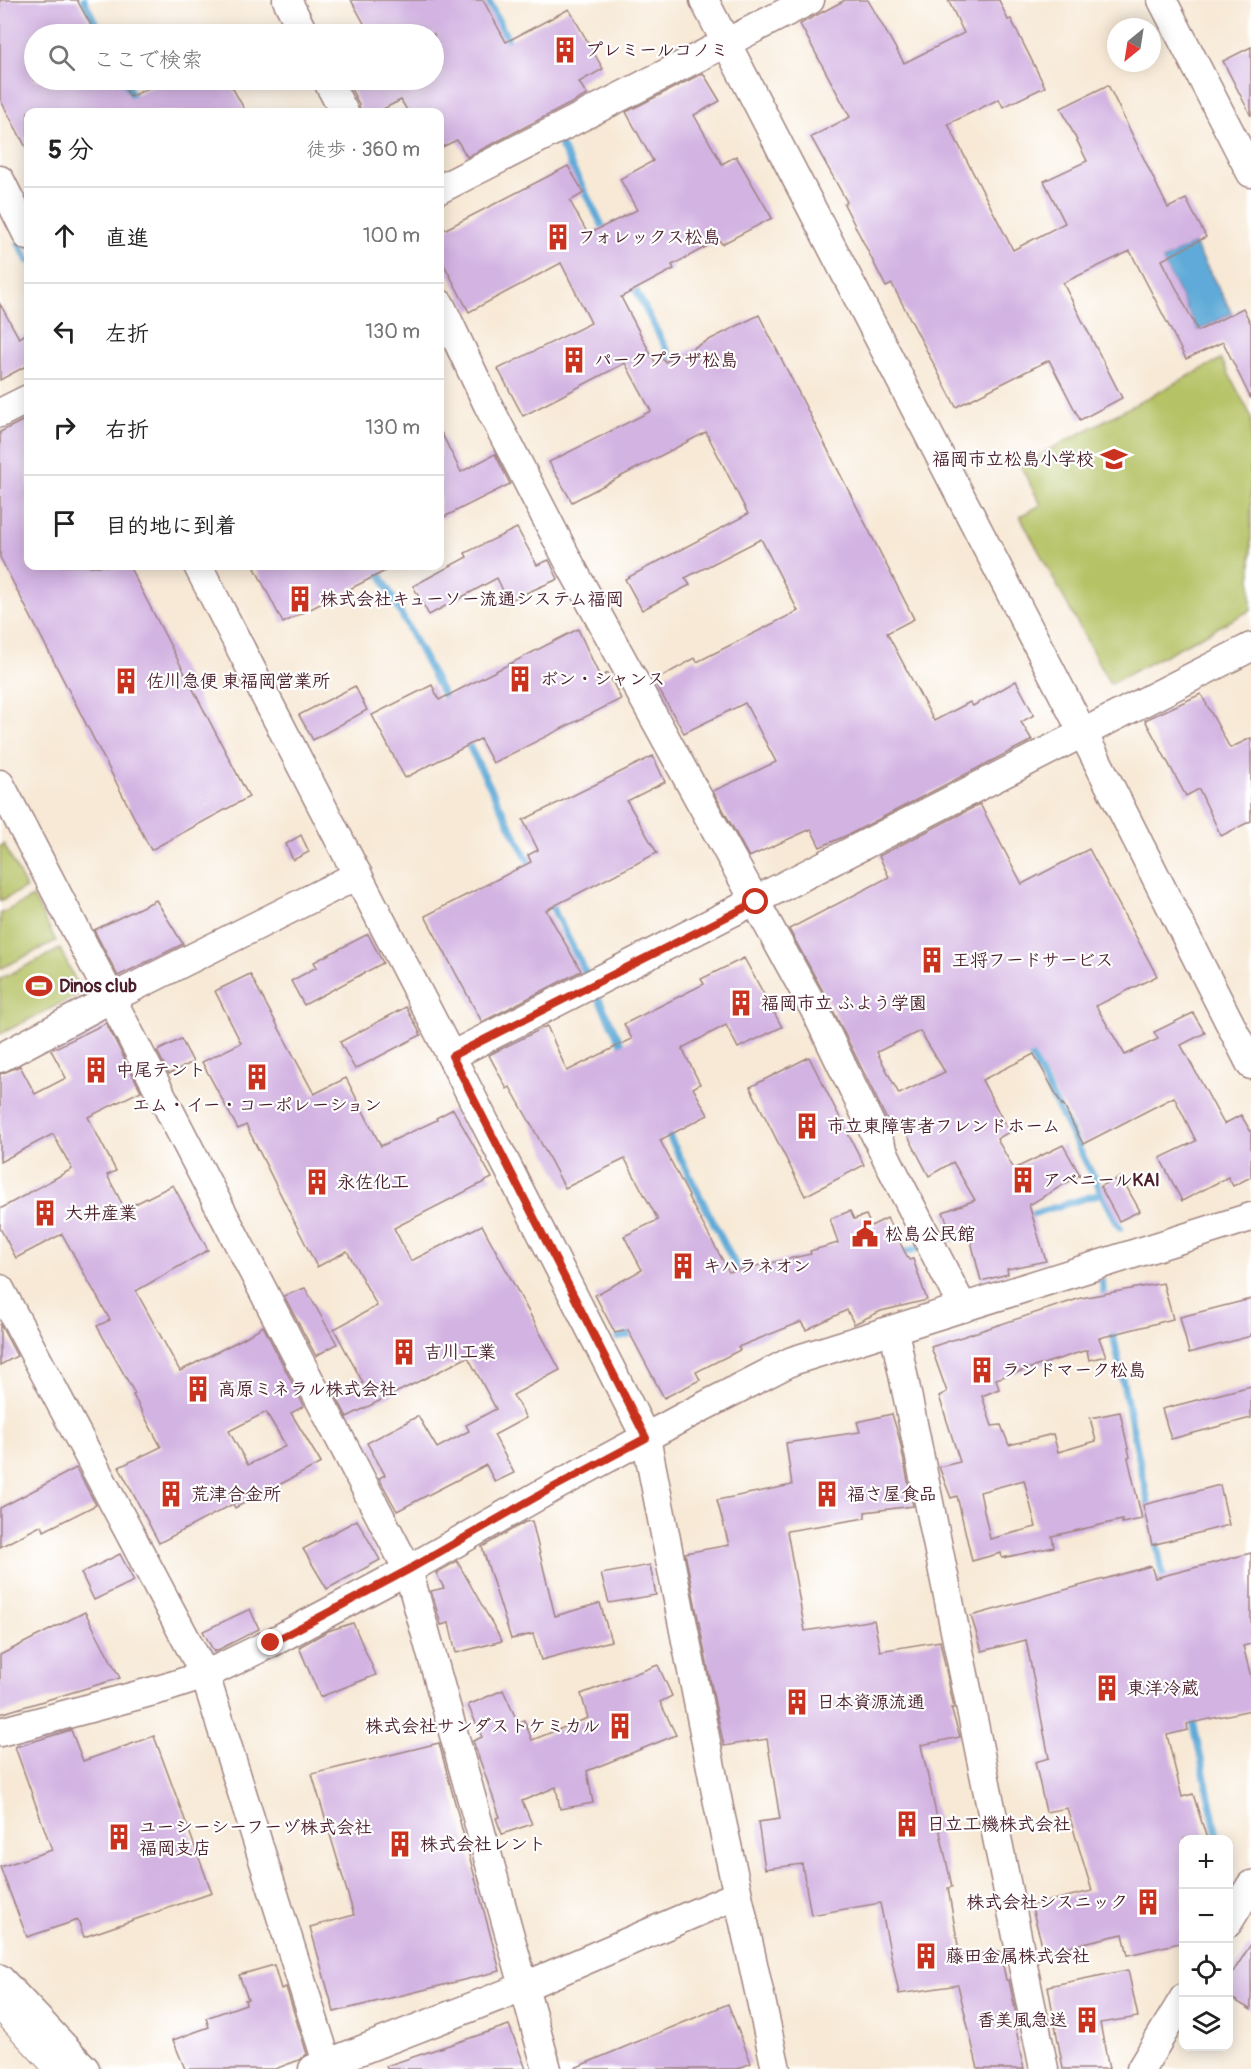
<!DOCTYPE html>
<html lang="ja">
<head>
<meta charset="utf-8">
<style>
	:root { --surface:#fff; --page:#f6f6f6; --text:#222; --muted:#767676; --line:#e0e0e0 }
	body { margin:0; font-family:Pangolin,"Klee One",sans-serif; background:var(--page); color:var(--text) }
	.controls { position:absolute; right:18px; bottom:18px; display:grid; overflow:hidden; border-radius:12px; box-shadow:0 3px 15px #0003 }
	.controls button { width:54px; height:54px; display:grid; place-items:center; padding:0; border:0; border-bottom:2px solid var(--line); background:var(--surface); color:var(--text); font:30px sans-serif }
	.compass { position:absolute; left:1107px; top:18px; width:54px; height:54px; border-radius:50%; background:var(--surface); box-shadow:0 3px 15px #0003; rotate:210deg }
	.stop { position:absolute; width:18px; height:18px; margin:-14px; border:4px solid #c8321e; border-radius:50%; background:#fff }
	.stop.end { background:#c8321e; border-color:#fff; box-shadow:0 2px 6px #0008 }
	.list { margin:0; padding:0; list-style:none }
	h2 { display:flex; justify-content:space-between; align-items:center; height:78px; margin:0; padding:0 24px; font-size:26px }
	h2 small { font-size:20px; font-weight:400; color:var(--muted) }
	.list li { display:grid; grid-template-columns:39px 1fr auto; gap:18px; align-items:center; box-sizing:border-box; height:96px; padding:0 24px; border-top:2px solid var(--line) }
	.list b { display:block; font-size:22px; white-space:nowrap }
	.list em { font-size:20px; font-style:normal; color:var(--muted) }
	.icon { flex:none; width:33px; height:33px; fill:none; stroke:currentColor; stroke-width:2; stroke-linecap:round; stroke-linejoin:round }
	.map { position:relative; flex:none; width:1251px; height:2069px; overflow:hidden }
	.search { position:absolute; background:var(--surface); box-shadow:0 3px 15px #0003; left:24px; top:24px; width:420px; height:66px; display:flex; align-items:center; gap:15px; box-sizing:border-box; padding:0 21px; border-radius:33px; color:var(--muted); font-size:22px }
	.panel { position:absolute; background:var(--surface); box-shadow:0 3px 15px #0003; left:24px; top:108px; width:420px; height:462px; border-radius:12px }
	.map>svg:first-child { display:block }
	.green { fill:#b5c265; stroke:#807048; stroke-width:1.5 }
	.water { fill:#5faad8; stroke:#546482; stroke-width:1.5 }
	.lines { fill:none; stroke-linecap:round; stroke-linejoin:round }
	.stream { stroke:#5faad8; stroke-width:7 }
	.building { fill:#d3b3e2; fill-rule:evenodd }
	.minor-casing { stroke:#a08480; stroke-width:31 }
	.highway-casing { stroke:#a08480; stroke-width:35 }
	.minor { stroke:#fff; stroke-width:28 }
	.highway { stroke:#fff; stroke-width:33 }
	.route { stroke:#c8321e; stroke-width:8 }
	.labels { text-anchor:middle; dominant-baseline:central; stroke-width:4.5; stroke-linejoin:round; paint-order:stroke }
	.poi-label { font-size:18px; font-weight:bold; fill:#4a1f2b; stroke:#fff; text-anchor:start }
</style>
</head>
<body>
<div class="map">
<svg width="1251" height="2069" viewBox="0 0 1251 2069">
	<rect width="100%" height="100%" fill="#fff"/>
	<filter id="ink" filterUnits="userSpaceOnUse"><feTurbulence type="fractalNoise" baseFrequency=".0167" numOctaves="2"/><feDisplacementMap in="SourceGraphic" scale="12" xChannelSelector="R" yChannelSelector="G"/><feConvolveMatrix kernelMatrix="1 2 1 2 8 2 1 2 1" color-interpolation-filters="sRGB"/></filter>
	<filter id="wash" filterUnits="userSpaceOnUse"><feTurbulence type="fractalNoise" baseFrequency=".008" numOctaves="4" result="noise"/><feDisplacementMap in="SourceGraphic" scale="24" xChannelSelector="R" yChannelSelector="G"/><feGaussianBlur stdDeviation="1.35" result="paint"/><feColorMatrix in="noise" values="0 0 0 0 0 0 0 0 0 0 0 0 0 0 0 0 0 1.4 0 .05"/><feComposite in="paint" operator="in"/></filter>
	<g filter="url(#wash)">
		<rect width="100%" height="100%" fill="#f7e9d6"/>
		<g class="green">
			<polygon points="1221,359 1251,416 1251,610 1110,684 1020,516 1041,505 1020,465"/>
			<polygon points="4,844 26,888 0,901 0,846"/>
			<polygon points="33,897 56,941 0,969 0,914"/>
			<polygon points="60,949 82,993 0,1034 0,979"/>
		</g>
		<polygon class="water" points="1194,243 1232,313 1198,331 1162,260"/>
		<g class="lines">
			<g class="stream">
				<polyline points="84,0 101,34"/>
				<polyline points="488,0 512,48"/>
				<polyline points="124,80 141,112"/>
				<polyline points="556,136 606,233"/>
				<polyline points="19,243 28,261"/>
				<polyline points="632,283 675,366"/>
				<polyline points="376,566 448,704"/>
				<polyline points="465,738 533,870"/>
				<polyline points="549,901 589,979"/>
				<polyline points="594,989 625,1052"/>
				<polyline points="1027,1048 1120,1228"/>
				<polyline points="665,1128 742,1278"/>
				<polyline points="1023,1217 1102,1193"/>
				<polyline points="937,1242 978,1230"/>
				<polyline points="897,1254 923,1247"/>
				<polyline points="1102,1282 1106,1303"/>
				<polyline points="1111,1325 1150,1511"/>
				<polyline points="618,1338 639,1332"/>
				<polyline points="1155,1537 1165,1585"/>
				<polyline points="1192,1716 1218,1840"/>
			</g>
		</g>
		<g id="blocks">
			<g class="building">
				<polygon points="0,0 77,0 96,34 34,34 34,80 120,80 130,97 165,80 228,80 246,112 28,112 28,151 0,99"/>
				<polygon points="351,0 483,0 506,42 569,9 603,69 579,82 587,95 467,157 457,140 440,148 440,112 408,112 401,100 377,112 360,112 359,104 350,87 366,80 434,80 434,34 370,34"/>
				<polygon points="845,0 868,0 904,63 964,33 948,0 999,0 1008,20 1011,19 1045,87 1003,107 999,99 948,124 1013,250 1065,223 1044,181 1087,161 1061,108 1108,85 1168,208 1186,199 1206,237 1162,260 1198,331 1243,308 1251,324 1251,399 1223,342 1186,359 1130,251 1063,283 1122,398 1080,420 1049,360 956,407 892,284 886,287 844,204 847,202 811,137 850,117 800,24"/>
				<polygon points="1251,47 1251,116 1223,61"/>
				<polygon points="703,73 720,101 694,115 722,164 736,156 772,218 722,244 719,240 672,265 674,269 621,297 655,362 663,359 665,362 759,315 914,619 887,633 934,721 970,702 973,706 1016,681 1034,715 1021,722 1032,740 852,833 820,847 811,829 749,857 713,791 776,762 745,703 684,733 654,681 695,658 697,662 798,611 761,539 685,578 690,585 642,610 625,579 748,514 706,432 572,502 549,462 651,411 625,363 523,416 498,369 591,323 561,263 469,312 440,257 440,232 568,166 584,193 570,201 588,234 637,210 620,179 653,161 626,112"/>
				<polygon points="0,304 19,338 28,333 28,365 0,380"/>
				<polygon points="28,418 28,566 129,566 249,797 151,850 0,557 0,432"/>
				<polygon points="440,430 461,472 495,454 510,484 440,519"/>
				<polygon points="517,528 537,565 549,560 558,579 508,601 497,578 429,615 413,586 467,557 465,553"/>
				<polygon points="254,566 395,566 283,623"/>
				<polygon points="578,629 600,677 608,673 621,699 493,763 480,739 405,778 372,715 432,685 439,700"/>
				<polygon points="355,686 367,710 313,740 299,715"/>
				<polygon points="1201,694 1230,748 1251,738 1251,821 1221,836 1199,789 1186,796 1145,720"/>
				<polygon points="653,756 665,782 627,801 657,853 546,910 581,971 482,1022 425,916 531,862 528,855 538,850 523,820"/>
				<path d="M 980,804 L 1022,884 L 1089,849 L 1157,976 L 1096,1006 L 1125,1055 L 1158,1039 L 1154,1032 L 1193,1013 L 1205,1033 L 1181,1045 L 1224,1124 L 1241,1115 L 1251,1132 L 1251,1177 L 1233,1186 L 1228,1177 L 1182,1201 L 1160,1158 L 1196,1141 L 1174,1097 L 1083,1144 L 1063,1104 L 1062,1105 L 1034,1054 L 982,1080 L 1009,1132 L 997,1139 L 1014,1169 L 1063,1145 L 1080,1175 L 1029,1205 L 1046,1261 L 1007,1269 L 1008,1274 L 981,1281 L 968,1229 L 952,1235 L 943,1212 L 975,1200 L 953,1162 L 929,1176 L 900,1121 L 890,1126 L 830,1004 L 789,929 L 889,877 L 879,856 ZM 920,1031 L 945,1072 L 899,1094 L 877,1052 Z"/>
				<polygon points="301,835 309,852 293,860 286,844"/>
				<polygon points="156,900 183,944 118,976 94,930"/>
				<polygon points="368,934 383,963 304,1005 291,981 317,967 314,962"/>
				<polygon points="744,958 782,1027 738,1048 726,1025 682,1048 700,1084 693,1088 708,1115 660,1140 689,1196 688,1197 729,1272 811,1254 810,1251 838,1243 830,1219 850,1211 854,1219 866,1215 871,1226 887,1218 909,1260 913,1259 927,1300 881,1311 854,1324 847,1310 806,1330 801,1322 738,1347 740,1350 696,1372 700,1380 664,1398 628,1330 615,1333 595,1295 642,1270 624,1236 658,1220 625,1159 565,1188 532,1126 510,1087 507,1089 489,1055 547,1026 567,1071 632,1039 624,1024 704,984 701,979"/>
				<polygon points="250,974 314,1094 346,1078 381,1146 437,1120 436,1118 453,1109 492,1178 394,1228 411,1261 482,1225 560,1370 513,1395 526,1418 494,1435 514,1473 495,1482 486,1465 397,1511 379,1478 385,1475 367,1443 418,1416 437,1448 469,1431 466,1425 496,1409 468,1357 347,1417 336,1396 363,1383 334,1329 377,1306 347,1251 317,1267 246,1125 238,1129 202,1062 241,1043 215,991"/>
				<polygon points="406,1007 421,1035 355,1069 340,1042"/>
				<path d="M 106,1023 L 141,1091 L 88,1117 L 116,1171 L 107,1175 L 125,1209 L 173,1185 L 208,1250 L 136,1291 L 180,1371 L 244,1338 L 263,1326 L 304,1406 L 291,1413 L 321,1463 L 235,1508 L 233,1504 L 159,1543 L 119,1467 L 161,1447 L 133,1395 L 135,1394 L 97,1326 L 110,1320 L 62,1234 L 16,1258 L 0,1228 L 0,1209 L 72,1169 L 53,1134 L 0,1162 L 0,1074 L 20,1066 L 35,1094 L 66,1078 L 51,1050 ZM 266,1412 L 286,1446 L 248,1465 L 229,1431 Z"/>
				<polygon points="181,1039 193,1062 169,1074 157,1051"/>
				<polygon points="809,1057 864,1165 805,1196 750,1087"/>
				<polygon points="1121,1177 1140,1211 1119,1221 1100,1186"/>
				<path d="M 1163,1283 L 1173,1319 L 1099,1338 L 1106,1356 L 1089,1360 L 1087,1350 L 996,1379 L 999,1389 L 982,1396 L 992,1426 L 1001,1425 L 1009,1445 L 1053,1434 L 1058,1452 L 1096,1441 L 1090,1418 L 1120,1412 L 1130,1457 L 1128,1458 L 1142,1519 L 1122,1523 L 1122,1520 L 1052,1536 L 1054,1547 L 1002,1558 L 1001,1553 L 972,1561 L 957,1496 L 951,1498 L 939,1467 L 960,1462 L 939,1396 L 947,1392 L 931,1347 L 1081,1298 ZM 1024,1480 L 1036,1527 L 990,1539 L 980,1492 Z"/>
				<polygon points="305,1288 337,1344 316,1356 284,1296"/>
				<polygon points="1251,1299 1251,1336 1189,1353 1180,1317"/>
				<polygon points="0,1324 17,1356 0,1365"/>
				<polygon points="1251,1386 1251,1418 1171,1439 1162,1409"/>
				<polygon points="892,1414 899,1437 913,1506 865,1512 865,1518 787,1531 805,1631 874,1620 880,1651 940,1641 954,1708 951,1708 960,1737 921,1745 952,1887 948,1888 960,1957 1000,1951 1006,1980 1009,1980 1018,2024 1015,2025 1019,2043 1018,2043 1024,2069 978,2069 958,1985 899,1994 880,1903 811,1915 802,1864 765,1869 758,1822 780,1819 767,1739 724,1746 716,1709 685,1553 729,1545 717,1500 792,1485 786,1443 860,1432 857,1422"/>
				<polygon points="76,1468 96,1505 44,1531 42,1525 0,1547 0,1508"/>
				<polygon points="1220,1485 1229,1525 1152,1545 1143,1505"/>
				<polygon points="357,1520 380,1560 327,1589 303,1549"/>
				<polygon points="532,1521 555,1616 600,1603 611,1641 541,1660 533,1634 511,1639 482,1547 525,1522"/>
				<polygon points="1251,1553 1251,1644 1243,1646 1251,1677 1251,1710 1187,1724 1188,1730 1167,1735 1182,1797 1193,1794 1207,1839 1184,1839 1184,1942 1128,1955 1123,1934 1044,1952 1031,1905 1092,1891 1067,1808 1046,1812 1035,1762 1049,1758 1026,1640 982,1651 971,1616 1151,1566 1155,1578"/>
				<polygon points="120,1554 134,1581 94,1600 81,1573"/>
				<polygon points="457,1561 502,1641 456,1653 449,1623 441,1625 431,1591 444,1588 436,1573"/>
				<polygon points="650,1565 656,1595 609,1603 601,1574"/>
				<polygon points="250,1609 259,1629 214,1652 203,1631"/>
				<polygon points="85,1612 120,1678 0,1714 0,1655"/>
				<polygon points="353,1623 376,1675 320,1697 299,1647 328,1631"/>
				<polygon points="658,1665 672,1696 660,1702 676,1735 587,1771 593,1803 560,1809 556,1787 522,1801 532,1824 502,1834 496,1818 500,1817 473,1741 482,1737 468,1705 503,1690 518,1723 524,1720 532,1740 588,1718 581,1694"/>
				<polygon points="71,1730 83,1761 154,1736 212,1893 84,1937 78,1920 27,1937 0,1867 52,1850 15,1747"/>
				<polygon points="439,1743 500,1971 334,2012 310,1927 354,1915 312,1774"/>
				<polygon points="1251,1944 1251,2010 1228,1996 1228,1980"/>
				<polygon points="274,1965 281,1989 286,1987 307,2054 299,2060 275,2069 185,2069 173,2040 209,2027 206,2018 246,2004 245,2000 248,1999 239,1975"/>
				<polygon points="1128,1970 1138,2017 1100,2023 1109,2069 1063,2069 1048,1986"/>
				<polygon points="728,2004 751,2063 737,2069 572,2069"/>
				<polygon points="509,2025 526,2069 387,2069 386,2066"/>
			</g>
		</g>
	</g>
	<g filter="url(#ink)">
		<use href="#blocks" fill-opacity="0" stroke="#a08480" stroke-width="1.5"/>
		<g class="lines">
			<g class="minor-casing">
				<g id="minor">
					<polyline points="287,0 304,34"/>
					<polyline points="704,0 1083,733 1251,1065"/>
					<polyline points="1162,0 1251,173"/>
					<polyline points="327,80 344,112"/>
					<polyline points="0,180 28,236"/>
					<polyline points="440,189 810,0"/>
					<polyline points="440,304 488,405 573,570 816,1012 891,1167 963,1308"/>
					<polyline points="0,413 28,399"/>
					<polyline points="198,566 451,1056 646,1438 720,1813 776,2069"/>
					<polyline points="0,784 408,1570 547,2069"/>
					<polyline points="451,1056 1251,647"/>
					<polyline points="0,1058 112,998 358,875"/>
					<polyline points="0,1289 205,1675 329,2069"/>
					<polyline points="894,1330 1044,2069"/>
					<polyline points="0,1732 165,1688 205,1675 271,1643 408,1570 543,1493 687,1415 792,1361 1251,1217"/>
					<polyline points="1228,1923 1251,1885"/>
					<polyline points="0,1979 85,2069"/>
					<polyline points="313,2069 523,1987 737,1895"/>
					<polyline points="1141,2069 1184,1998"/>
				</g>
			</g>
			<g class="highway-casing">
				<polyline id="highway" points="0,2001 63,2069"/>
			</g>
			<use href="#minor" class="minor"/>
			<use href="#highway" class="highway"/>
		</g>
	</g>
	<g class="lines" filter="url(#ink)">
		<polyline class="route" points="271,1643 408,1570 543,1493 646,1438 452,1056 756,902"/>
	</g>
	<defs>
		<g id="building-bare" transform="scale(2.07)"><path d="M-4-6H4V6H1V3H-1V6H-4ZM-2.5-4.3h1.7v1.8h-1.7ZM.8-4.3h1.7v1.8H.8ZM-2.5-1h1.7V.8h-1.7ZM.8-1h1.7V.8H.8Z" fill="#c8321e" stroke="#fff" stroke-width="2.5" paint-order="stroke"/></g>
		<g id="school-bare" transform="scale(2.07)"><path d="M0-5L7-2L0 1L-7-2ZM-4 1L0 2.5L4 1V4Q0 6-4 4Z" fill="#c8321e" stroke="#fff" stroke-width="2.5" paint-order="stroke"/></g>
		<g id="stadium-bare" transform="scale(2.07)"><path d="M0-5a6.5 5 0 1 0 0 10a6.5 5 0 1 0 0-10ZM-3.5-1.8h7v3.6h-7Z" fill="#c8321e" stroke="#fff" stroke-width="2.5" paint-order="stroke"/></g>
		<g id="civic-bare" transform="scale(2.07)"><path d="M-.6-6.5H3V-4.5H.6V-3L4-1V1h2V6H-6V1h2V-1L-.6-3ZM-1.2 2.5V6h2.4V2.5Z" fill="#c8321e" stroke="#fff" stroke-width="2.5" paint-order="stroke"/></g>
	</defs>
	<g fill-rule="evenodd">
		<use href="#building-bare" x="565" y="50"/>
		<use href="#building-bare" x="558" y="237"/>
		<use href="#building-bare" x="574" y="360"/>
		<use href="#school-bare" x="1114" y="459"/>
		<use href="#building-bare" x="300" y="599"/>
		<use href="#building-bare" x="520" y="679"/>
		<use href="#building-bare" x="126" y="681"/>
		<use href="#building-bare" x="932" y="960"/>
		<use href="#stadium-bare" x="39" y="986"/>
		<use href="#building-bare" x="741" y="1003"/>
		<use href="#building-bare" x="96" y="1070"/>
		<use href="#building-bare" x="257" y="1077"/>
		<use href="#building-bare" x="807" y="1126"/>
		<use href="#building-bare" x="1023" y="1180"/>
		<use href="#building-bare" x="317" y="1182"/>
		<use href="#building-bare" x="45" y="1213"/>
		<use href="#civic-bare" x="865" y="1234"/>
		<use href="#building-bare" x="683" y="1266"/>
		<use href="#building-bare" x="404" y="1352"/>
		<use href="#building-bare" x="982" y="1370"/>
		<use href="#building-bare" x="198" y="1389"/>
		<use href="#building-bare" x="171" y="1494"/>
		<use href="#building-bare" x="827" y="1494"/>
		<use href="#building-bare" x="1107" y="1688"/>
		<use href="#building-bare" x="797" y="1702"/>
		<use href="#building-bare" x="620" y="1726"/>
		<use href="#building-bare" x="907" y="1824"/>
		<use href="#building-bare" x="119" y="1837"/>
		<use href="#building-bare" x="400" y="1844"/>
		<use href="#building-bare" x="1148" y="1902"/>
		<use href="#building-bare" x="926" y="1956"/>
		<use href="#building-bare" x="1087" y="2020"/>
	</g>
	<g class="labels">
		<g class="poi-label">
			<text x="585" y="50">プレミールコノミ</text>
			<text x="578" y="237">フォレックス松島</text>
			<text x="594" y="360">パークプラザ松島</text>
			<text x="1094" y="459" text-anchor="end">福岡市立松島小学校</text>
			<text x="320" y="599">株式会社キューソー流通システム福岡</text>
			<text x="540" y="679">ボン・シャンス</text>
			<text x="146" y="681">佐川急便 東福岡営業所</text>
			<text x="952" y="960">王将フードサービス</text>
			<text x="59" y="986">Dinos club</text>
			<text x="761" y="1003">福岡市立 ふよう学園</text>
			<text x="116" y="1070">中尾テント</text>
			<text x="257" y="1105" text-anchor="middle">エム・イー・コーポレーション</text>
			<text x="827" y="1126">市立東障害者フレンドホーム</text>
			<text x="1043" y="1180">アベニールKAI</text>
			<text x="337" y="1182">永佐化工</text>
			<text x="65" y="1213">大井産業</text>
			<text x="885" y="1234">松島公民館</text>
			<text x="703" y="1266">キハラネオン</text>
			<text x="424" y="1352">吉川工業</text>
			<text x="1002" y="1370">ランドマーク松島</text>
			<text x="218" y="1389">高原ミネラル株式会社</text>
			<text x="191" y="1494">荒津合金所</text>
			<text x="847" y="1494">福さ屋食品</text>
			<text x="1127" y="1688">東洋冷蔵</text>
			<text x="817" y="1702">日本資源流通</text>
			<text x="600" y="1726" text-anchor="end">株式会社サンダストケミカル</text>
			<text x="927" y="1824">日立工機株式会社</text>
			<text x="139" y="1827">ユーシーシーフーヅ株式会社<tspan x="139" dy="21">福岡支店</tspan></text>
			<text x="420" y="1844">株式会社レント</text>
			<text x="1128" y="1902" text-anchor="end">株式会社シスニック</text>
			<text x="946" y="1956">藤田金属株式会社</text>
			<text x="1067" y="2020" text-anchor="end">香美風急送</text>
		</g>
	</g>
</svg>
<div class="controls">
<button>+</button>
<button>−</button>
<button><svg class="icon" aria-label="locate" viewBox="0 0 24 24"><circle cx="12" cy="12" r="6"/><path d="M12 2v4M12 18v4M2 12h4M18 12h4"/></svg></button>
<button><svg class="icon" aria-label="layers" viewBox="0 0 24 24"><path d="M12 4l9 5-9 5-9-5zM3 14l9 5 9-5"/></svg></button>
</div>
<svg class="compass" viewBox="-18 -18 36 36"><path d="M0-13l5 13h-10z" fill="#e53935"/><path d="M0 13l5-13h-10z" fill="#767676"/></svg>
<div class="stop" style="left:756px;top:902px"></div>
<div class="stop end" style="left:271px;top:1643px"></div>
<div class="search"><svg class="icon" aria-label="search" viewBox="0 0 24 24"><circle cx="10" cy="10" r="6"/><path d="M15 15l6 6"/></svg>ここで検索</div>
<section class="panel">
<h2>5 分<small>徒歩 · 360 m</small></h2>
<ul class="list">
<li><svg class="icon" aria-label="ahead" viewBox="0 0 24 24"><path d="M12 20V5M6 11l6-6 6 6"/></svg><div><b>直進</b></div><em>100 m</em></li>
<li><svg class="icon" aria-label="left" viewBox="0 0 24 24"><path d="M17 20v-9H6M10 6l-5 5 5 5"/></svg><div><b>左折</b></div><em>130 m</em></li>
<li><svg class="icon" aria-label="right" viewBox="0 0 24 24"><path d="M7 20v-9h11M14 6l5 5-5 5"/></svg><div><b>右折</b></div><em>130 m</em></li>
<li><svg class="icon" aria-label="arrive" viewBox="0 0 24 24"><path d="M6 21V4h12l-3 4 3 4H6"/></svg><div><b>目的地に到着</b></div></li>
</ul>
</section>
</div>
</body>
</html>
